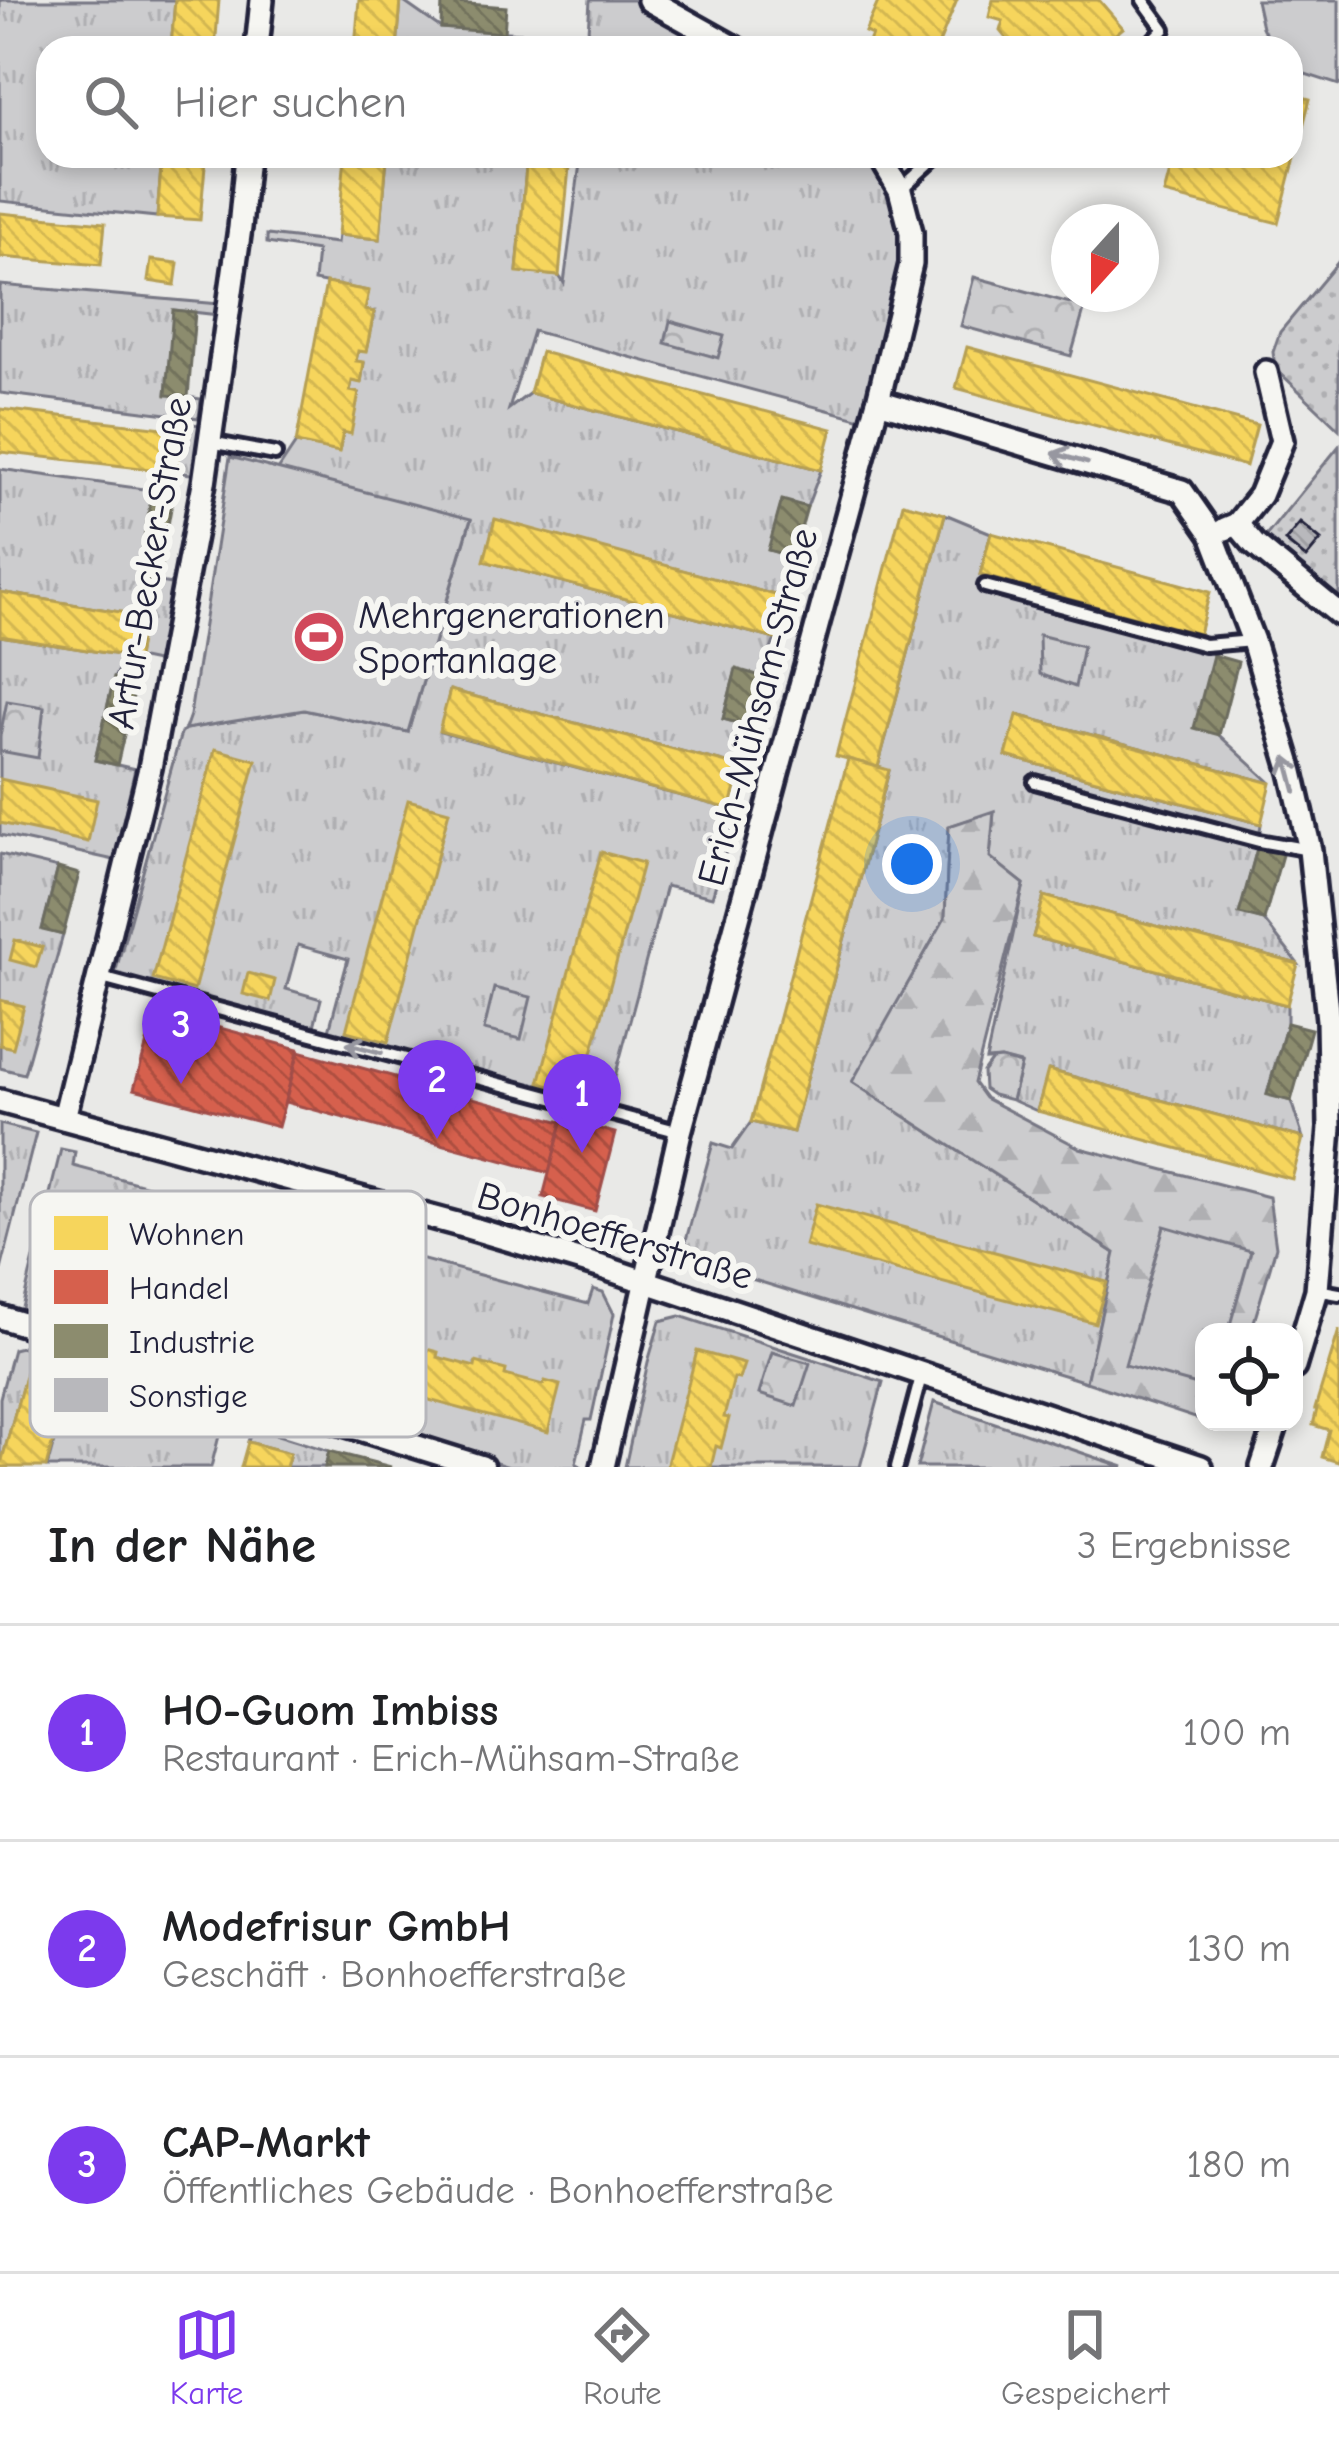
<!DOCTYPE html>
<html lang="de">
<head>
<meta charset="utf-8">
<style>
	:root { --surface:#fff; --page:#f6f6f6; --text:#202124; --muted:#757577; --line:#e0e0e0; --accent:#7c3aed }
	body { margin:0; font-family:"Comic Neue",sans-serif; background:var(--page); color:var(--text) }
	.controls { position:absolute; right:36px; bottom:36px; display:grid; overflow:hidden; border-radius:24px; box-shadow:0 6px 18px #0003 }
	.controls button { width:108px; height:108px; display:grid; place-items:center; padding:0; border:0; border-bottom:3px solid var(--line); background:var(--surface); color:var(--text); font:60px sans-serif }
	.compass { position:absolute; left:1051px; top:204px; width:108px; height:108px; border-radius:50%; background:var(--surface); box-shadow:0 6px 18px #0003; rotate:201deg }
	.you { position:absolute; left:912px; top:864px; width:42px; height:42px; margin:-30px; border:9px solid #fff; border-radius:50%; background:#1a73e8; box-shadow:0 0 0 18px #1a73e833 }
	.badge { display:grid; place-items:center; width:78px; height:78px; border-radius:50%; background:var(--accent); color:#fff; font-size:39px; font-weight:700 }
	.pin { position:absolute; translate:-50% -99px; filter:drop-shadow(0 3px 6px #0008) }
	.pin::after { content:''; position:absolute; top:63px; width:42px; height:36px; background:inherit; clip-path:polygon(0 0,100% 0,50% 100%) }
	.list { margin:0; padding:0; list-style:none }
	h2 { display:flex; justify-content:space-between; align-items:center; height:156px; margin:0; padding:0 48px; font-size:51px }
	h2 small { font-size:39px; font-weight:400; color:var(--muted) }
	.list li { display:grid; grid-template-columns:78px 1fr auto; gap:36px; align-items:center; box-sizing:border-box; height:216px; padding:0 48px; border-top:3px solid var(--line) }
	.list b { display:block; font-size:45px; white-space:nowrap }
	.list p { margin:0; font-size:39px; white-space:nowrap; color:var(--muted) }
	.list em { font-size:39px; font-style:normal; color:var(--muted) }
	.icon { flex:none; width:66px; height:66px; fill:none; stroke:currentColor; stroke-width:2; stroke-linecap:round; stroke-linejoin:round }
	.map { position:relative; flex:none; width:1339px; height:1467px; overflow:hidden }
	.search { position:absolute; background:var(--surface); box-shadow:0 6px 18px #0003; left:36px; right:36px; top:36px; height:132px; display:flex; align-items:center; gap:30px; box-sizing:border-box; padding:0 42px; border-radius:36px; color:var(--muted); font-size:45px }
	.sheet { height:804px; background:var(--surface) }
	nav { display:flex; justify-content:space-around; align-items:center; box-sizing:border-box; height:168px; border-top:3px solid var(--line); background:var(--surface); font-size:33px; color:var(--muted) }
	nav a { display:grid; justify-items:center; gap:6px }
	nav .on { color:var(--accent) }
	.map>svg:first-child { display:block }
	.grass { fill:url(#grass-tufts); stroke:#777784; stroke-width:3 }
	.forest { fill:url(#forest-firs); stroke:#777784; stroke-width:3 }
	.park { fill:url(#park-crowns); stroke:#777784; stroke-width:3 }
	.garden { fill:url(#garden-dots); stroke:#777784; stroke-width:3 }
	.pitch { fill:#ccccce; stroke:#777784; stroke-width:3 }
	.homes { fill:url(#homes-back-hatch); stroke:#b69f52; stroke-width:3 }
	.shops { fill:url(#shops-back-hatch); stroke:#a04d48; stroke-width:3 }
	.industry { fill:url(#industry-back-hatch); stroke:#6c6c5f; stroke-width:3 }
	.building { fill:url(#building-back-hatch); stroke:#22223b; stroke-width:3 }
	.lines { fill:none; stroke-linecap:round; stroke-linejoin:round }
	.lane-casing { stroke:#22223b; stroke-width:20 }
	.street-casing { stroke:#22223b; stroke-width:30 }
	.lane { stroke:#f6f6f2; stroke-width:10 }
	.street { stroke:#f6f6f2; stroke-width:21 }
	.oneway { stroke:#9797a0 }
	.labels { text-anchor:middle; dominant-baseline:central; stroke-width:12; stroke-linejoin:round; paint-order:stroke }
	.street-label { font-size:39px; fill:#22223b; stroke:#f6f6f2 }
	.poi-label { font-size:39px; fill:#22223b; stroke:#f6f6f2; text-anchor:start }
	.key { fill:#f6f6f2; stroke:#b6b6bb; stroke-width:3 }
	.key-label { font-size:33px; fill:#22223b }
</style>
</head>
<body>
<div class="map">
<svg width="1339" height="1467" viewBox="0 0 1339 1467">
	<defs>
		<pattern id="grass-tufts" width="24" height="20" patternUnits="userSpaceOnUse" patternTransform="scale(3)"><rect width="24" height="20" fill="#ccccce"/><path d="M3 7l-1-3M5 7V3M7 7l1-3M15 17l-1-3M17 17v-4M19 17l1-3" fill="none" stroke="#afafb2"/></pattern>
		<pattern id="forest-firs" width="22" height="20" patternUnits="userSpaceOnUse" patternTransform="scale(3)"><rect width="22" height="20" fill="#ccccce"/><path d="M5 1l3.5 6h-7zM16 11l3.5 6h-7z" fill="#afafb2"/></pattern>
		<pattern id="park-crowns" width="20" height="18" patternUnits="userSpaceOnUse" patternTransform="scale(3)"><rect width="20" height="18" fill="#ccccce"/><path d="M2 6a3 3 0 1 1 6 0M12 15a3 3 0 1 1 6 0" fill="none" stroke="#afafb2"/></pattern>
		<pattern id="garden-dots" width="8" height="8" patternUnits="userSpaceOnUse" patternTransform="scale(3)"><rect width="8" height="8" fill="#ccccce"/><path d="M2 2h.1M6 6h.1" fill="none" stroke="#afafb2" stroke-width="1.8" stroke-linecap="round"/></pattern>
		<pattern id="homes-back-hatch" width="6" height="6" patternUnits="userSpaceOnUse" patternTransform="scale(3)"><rect width="6" height="6" fill="#f6d55c"/><path d="M-1 5l2 2M0 0l6 6M5-1l2 2" fill="none" stroke="#d3b751"/></pattern>
		<pattern id="shops-back-hatch" width="6" height="6" patternUnits="userSpaceOnUse" patternTransform="scale(3)"><rect width="6" height="6" fill="#d6604d"/><path d="M-1 5l2 2M0 0l6 6M5-1l2 2" fill="none" stroke="#ad4f41"/></pattern>
		<pattern id="industry-back-hatch" width="6" height="6" patternUnits="userSpaceOnUse" patternTransform="scale(3)"><rect width="6" height="6" fill="#8c8c6e"/><path d="M-1 5l2 2M0 0l6 6M5-1l2 2" fill="none" stroke="#72725c"/></pattern>
		<pattern id="building-back-hatch" width="6" height="6" patternUnits="userSpaceOnUse" patternTransform="scale(3)"><rect width="6" height="6" fill="#b8b8bc"/><path d="M-1 5l2 2M0 0l6 6M5-1l2 2" fill="none" stroke="#9e9ea2"/></pattern>
	</defs>
	<rect width="100%" height="100%" fill="#e9e9e7"/>
	<filter id="ink" filterUnits="userSpaceOnUse"><feTurbulence type="fractalNoise" baseFrequency=".00833" numOctaves="2"/><feDisplacementMap in="SourceGraphic" scale="24" xChannelSelector="R" yChannelSelector="G"/><feConvolveMatrix kernelMatrix="1 2 1 2 8 2 1 2 1" color-interpolation-filters="sRGB"/></filter>
	<g filter="url(#ink)">
		<g class="grass">
			<polygon points="0,0 175,0 171,48 48,48 48,156 162,156 157,217 0,201"/>
			<polygon points="401,0 441,28 537,34 536,48 397,48"/>
			<polygon points="590,0 649,0 735,48 587,48"/>
			<polygon points="387,156 527,156 517,271 559,276 564,283 581,156 880,156 911,232 872,422 533,331 509,409 530,393 821,470 807,507 782,501 769,550 793,557 786,598 495,520 485,561 775,639 761,676 736,670 723,719 748,726 742,767 450,690 440,732 730,809 736,819 712,897 666,886 608,1103 619,1115 327,1038 348,959 298,945 286,989 321,999 312,1034 113,981 181,733 185,729 304,710 408,732 471,520 278,470 296,443 339,451 343,432 359,394 350,391 352,381 361,382 364,363 356,361 358,351 366,351 374,312 365,310 368,291 314,281 317,251 267,243 267,235 337,243 338,235 380,239"/>
			<polygon points="0,285 219,304 219,315 174,310 166,394 201,399 199,418 0,393"/>
			<polygon points="182,423 202,425 198,475 176,472"/>
			<polygon points="0,469 158,491 152,494 138,578 176,585 161,663 137,658 143,616 0,592"/>
			<polygon points="945,514 991,533 980,575 1199,634 1213,655 1219,735 1271,783 1018,715 1006,756 1261,824 1258,845 1240,913 1264,920 1298,964 1044,896 1033,937 1287,1005 1287,1023 1267,1094 1291,1101 1303,1138 1049,1070 1037,1111 1012,1100 1021,1065 1001,1059 986,1060 1024,884 990,858 994,812 949,826 945,918 853,1082 1115,1253 1086,1382 699,1263 687,1255 684,1247 713,1143 732,1149 751,1122 793,1132 889,771 878,767"/>
			<polygon points="0,636 125,656 114,678 95,760 135,769 114,860 0,835"/>
			<polygon points="0,854 58,868 42,929 63,935 24,1074 0,1068"/>
			<polygon points="0,1124 36,1133 0,1274"/>
			<polygon points="61,1149 75,1152 73,1166 588,1304 593,1289 603,1292 614,1314 591,1420 586,1420 576,1463 582,1467 509,1467 20,1316"/>
			<polygon points="680,1316 883,1382 860,1467 625,1467 648,1362 660,1321"/>
			<polygon points="29,1345 69,1355 62,1378 27,1370 0,1467 0,1398 13,1349"/>
			<polygon points="71,1379 98,1387 96,1397 220,1432 211,1467 47,1467"/>
			<polygon points="934,1402 1100,1459 1124,1467 917,1467"/>
			<polygon points="252,1427 329,1451 325,1467 286,1467 290,1453 248,1442"/>
		</g>
		<polygon class="forest" points="994,811 990,857 1024,884 974,1083 985,1098 1080,1148 1269,1197 1276,1247 1251,1332 1204,1332 1204,1421 1086,1382 1115,1253 852,1082 945,918 949,826"/>
		<g class="park">
			<polygon points="974,277 1085,307 1071,356 961,326"/>
			<polygon points="670,321 724,336 718,358 665,343"/>
			<polygon points="1039,635 1083,646 1075,687 1040,674"/>
			<polygon points="7,701 44,707 38,758 0,751 0,736"/>
			<polygon points="494,988 531,997 521,1039 484,1030"/>
			<polygon points="1001,1059 1021,1064 1012,1100 993,1095 984,1089 983,1072 992,1060"/>
			<polygon points="772,1352 810,1363 796,1406 759,1394"/>
		</g>
		<g class="garden">
			<polygon points="1339,261 1339,429 1275,368 1273,352 1280,332"/>
			<polygon points="1339,446 1339,598 1266,536"/>
		</g>
		<g class="pitch">
			<polygon points="1256,0 1339,0 1339,85 1302,73 1291,65 1291,48 1273,48 1262,27"/>
			<polygon points="230,457 471,519 408,732 304,710 185,729 190,715"/>
			<polygon points="1164,1226 1251,1251 1228,1332 1204,1332 1204,1387 1125,1365"/>
		</g>
		<g class="homes">
			<polygon points="175,0 219,0 215,48 171,48"/>
			<polygon points="359,0 401,0 397,48 355,48"/>
			<polygon points="879,0 957,0 937,48 873,48 867,46 872,35 865,32"/>
			<polygon points="993,0 1099,0 1123,28 1099,48 1014,48 1000,31 1003,21 989,17"/>
			<polygon points="537,34 580,37 579,48 536,48"/>
			<polygon points="1291,94 1310,99 1278,223 1164,194 1174,156 1291,156"/>
			<polygon points="162,156 206,156 200,220 157,217"/>
			<polygon points="345,156 387,156 380,239 338,235"/>
			<polygon points="527,156 570,156 559,276 517,272"/>
			<polygon points="0,213 105,223 101,265 0,257"/>
			<polygon points="151,260 178,263 175,285 148,281"/>
			<polygon points="326,283 369,291 365,310 374,312 366,352 358,351 356,361 364,362 361,383 352,381 350,391 359,393 351,434 343,432 339,452 296,443"/>
			<polygon points="967,347 1257,425 1246,466 956,388"/>
			<polygon points="541,352 832,429 821,470 530,393"/>
			<polygon points="0,409 181,430 176,472 0,452"/>
			<polygon points="903,503 945,514 878,767 836,756"/>
			<polygon points="495,519 786,598 775,639 484,561"/>
			<polygon points="991,533 1210,592 1199,634 980,575"/>
			<polygon points="0,592 144,616 137,658 0,636"/>
			<polygon points="450,690 742,767 730,809 439,731"/>
			<polygon points="1017,715 1271,783 1261,824 1006,756"/>
			<polygon points="215,749 256,760 194,990 153,979"/>
			<polygon points="848,759 889,770 793,1132 751,1122"/>
			<polygon points="0,779 97,800 88,842 0,823"/>
			<polygon points="408,800 449,811 388,1042 346,1031"/>
			<polygon points="601,852 643,863 581,1094 539,1083"/>
			<polygon points="1044,896 1298,964 1287,1005 1033,937"/>
			<polygon points="15,940 42,947 36,967 10,960"/>
			<polygon points="248,973 275,980 270,1001 243,994"/>
			<polygon points="0,1000 24,1006 13,1048 0,1045"/>
			<polygon points="1048,1070 1303,1138 1292,1179 1037,1111"/>
			<polygon points="816,1204 1107,1282 1095,1323 805,1246"/>
			<polygon points="81,1257 97,1260 95,1265 134,1276 135,1271 165,1279 164,1284 202,1294 203,1289 233,1297 232,1302 269,1312 271,1307 302,1316 301,1320 339,1330 340,1326 370,1334 368,1339 407,1349 408,1344 438,1352 437,1357 475,1367 476,1362 506,1370 505,1375 543,1385 545,1381 560,1385 548,1432 68,1303"/>
			<polygon points="1339,1330 1339,1460 1338,1462 1322,1457 1329,1430 1313,1425 1317,1409 1315,1409"/>
			<polygon points="697,1351 744,1364 739,1379 734,1378 724,1417 729,1418 721,1448 716,1446 711,1467 666,1467"/>
			<polygon points="27,1369 69,1381 46,1467 0,1467"/>
			<polygon points="248,1442 290,1453 286,1467 241,1467"/>
		</g>
		<g class="shops">
			<polygon points="156,1011 299,1049 278,1127 134,1089"/>
			<polygon points="299,1051 562,1122 549,1173 285,1102"/>
			<polygon points="563,1119 615,1133 595,1211 543,1197"/>
		</g>
		<g class="industry">
			<polygon points="442,2 506,7 504,33 441,28"/>
			<polygon points="173,310 195,312 188,397 166,395"/>
			<polygon points="152,493 173,497 158,581 137,578"/>
			<polygon points="782,500 807,507 793,557 768,550"/>
			<polygon points="1213,655 1238,662 1219,735 1194,728"/>
			<polygon points="736,669 761,676 748,726 723,719"/>
			<polygon points="114,678 136,683 117,765 95,760"/>
			<polygon points="1258,845 1283,851 1264,920 1239,914"/>
			<polygon points="58,868 79,874 63,935 42,930"/>
			<polygon points="1287,1023 1311,1029 1291,1101 1267,1095"/>
			<polygon points="329,1451 391,1467 325,1467"/>
		</g>
		<polygon class="building" points="1300,523 1321,540 1306,558 1285,541"/>
		<g class="lines">
			<g class="lane-casing">
				<g id="lane">
					<polyline points="1143,0 1164,29 1146,48"/>
					<polyline points="900,190 937,156"/>
					<polyline points="210,442 275,454"/>
					<polyline points="985,586 1205,645 1253,641"/>
					<polyline points="1035,782 1259,841 1310,850"/>
					<polyline points="98,977 680,1132"/>
					<polyline points="1317,1290 1339,1294"/>
					<polyline points="897,1467 922,1373"/>
				</g>
			</g>
			<g class="street-casing">
				<g id="street">
					<polyline points="649,0 735,48"/>
					<polyline points="257,48 262,0"/>
					<polyline points="878,401 1182,491 1212,534 1253,641 1292,772 1310,850 1328,1020 1330,1128 1317,1290 1294,1367"/>
					<polyline points="1237,524 1260,495 1282,441 1266,372"/>
					<polyline points="1225,529 1237,524 1254,544 1339,614"/>
					<polyline points="0,1101 460,1225 602,1267 1201,1467"/>
					<polyline points="64,1118 150,768 204,483 240,228 247,156"/>
					<polyline points="0,1317 482,1467"/>
					<polyline points="603,1467 680,1132 878,401 911,264 911,232 900,190 880,156"/>
					<polyline points="1262,1467 1277,1422"/>
				</g>
			</g>
			<use href="#lane" class="lane"/>
			<use href="#street" class="street"/>
		</g>
		<defs><path id="oneway-shaft" d="M-6 0H5M1.5-3L5.5 0L1.5 3" fill="none" stroke-width="1.6" stroke-linecap="round" stroke-linejoin="round" transform="scale(3)"/></defs>
		<g class="oneway">
			<use href="#oneway-shaft" transform="translate(1070 458) rotate(-164)"/>
			<use href="#oneway-shaft" transform="translate(1291 774) rotate(-105)"/>
			<use href="#oneway-shaft" transform="translate(364 1048) rotate(-165)"/>
		</g>
	</g>
	<defs>
		<g id="stadium-disc" transform="scale(2.7)"><circle r="9.5" fill="#d1495b" stroke="#f6f6f2"/><path d="M0-5a6.5 5 0 1 0 0 10a6.5 5 0 1 0 0-10ZM-3.5-1.8h7v3.6h-7Z" fill="#fff"/></g>
	</defs>
	<g fill-rule="evenodd">
		<use href="#stadium-disc" x="319" y="637"/>
	</g>
	<g class="labels">
		<g class="street-label">
			<text transform="translate(150 563) rotate(-80)">Artur-Becker-Straße</text>
			<text transform="translate(758 707) rotate(-75)">Erich-Mühsam-Straße</text>
			<text transform="translate(615 1236) rotate(17)">Bonhoefferstraße</text>
		</g>
		<g class="poi-label">
			<text x="358" y="615">Mehrgenerationen<tspan x="358" dy="45">Sportanlage</tspan></text>
		</g>
	</g>
	<rect x="30" y="1191" width="396" height="246" rx="18" class="key"/>
	<rect x="54" y="1216" width="54" height="34" fill="#f6d55c"/>
	<rect x="54" y="1270" width="54" height="34" fill="#d6604d"/>
	<rect x="54" y="1324" width="54" height="34" fill="#8c8c6e"/>
	<rect x="54" y="1378" width="54" height="34" fill="#b8b8bc"/>
	<g class="key-label">
		<text x="129" y="1245">Wohnen</text>
		<text x="129" y="1299">Handel</text>
		<text x="129" y="1353">Industrie</text>
		<text x="129" y="1407">Sonstige</text>
	</g>
</svg>
<div class="controls">
<button><svg class="icon" aria-label="locate" viewBox="0 0 24 24"><circle cx="12" cy="12" r="6"/><path d="M12 2v4M12 18v4M2 12h4M18 12h4"/></svg></button>
</div>
<svg class="compass" viewBox="-18 -18 36 36"><path d="M0-13l5 13h-10z" fill="#e53935"/><path d="M0 13l5-13h-10z" fill="#757577"/></svg>
<div class="you"></div>
<div class="pin badge" style="left:582px;top:1153px">1</div>
<div class="pin badge" style="left:437px;top:1139px">2</div>
<div class="pin badge" style="left:181px;top:1084px">3</div>
<div class="search"><svg class="icon" aria-label="search" viewBox="0 0 24 24"><circle cx="10" cy="10" r="6"/><path d="M15 15l6 6"/></svg>Hier suchen</div>
</div>
<section class="sheet">
<h2>In der Nähe<small>3 Ergebnisse</small></h2>
<ul class="list">
<li><span class="badge">1</span><div><b>HO-Guom Imbiss</b><p>Restaurant · Erich-Mühsam-Straße</p></div><em>100 m</em></li>
<li><span class="badge">2</span><div><b>Modefrisur GmbH</b><p>Geschäft · Bonhoefferstraße</p></div><em>130 m</em></li>
<li><span class="badge">3</span><div><b>CAP-Markt</b><p>Öffentliches Gebäude · Bonhoefferstraße</p></div><em>180 m</em></li>
</ul>
</section>
<nav>
<a class="on"><svg class="icon" aria-label="map" viewBox="0 0 24 24"><path d="M3 6l6-2 6 2 6-2v14l-6 2-6-2-6 2zM9 4v14M15 6v14"/></svg>Karte</a>
<a><svg class="icon" aria-label="directions" viewBox="0 0 24 24"><path d="M12 3l9 9-9 9-9-9zM9 14v-3h6M13 9l2 2-2 2"/></svg>Route</a>
<a><svg class="icon" aria-label="saved" viewBox="0 0 24 24"><path d="M7 4h10v16l-5-4-5 4z"/></svg>Gespeichert</a>
</nav>
</body>
</html>
